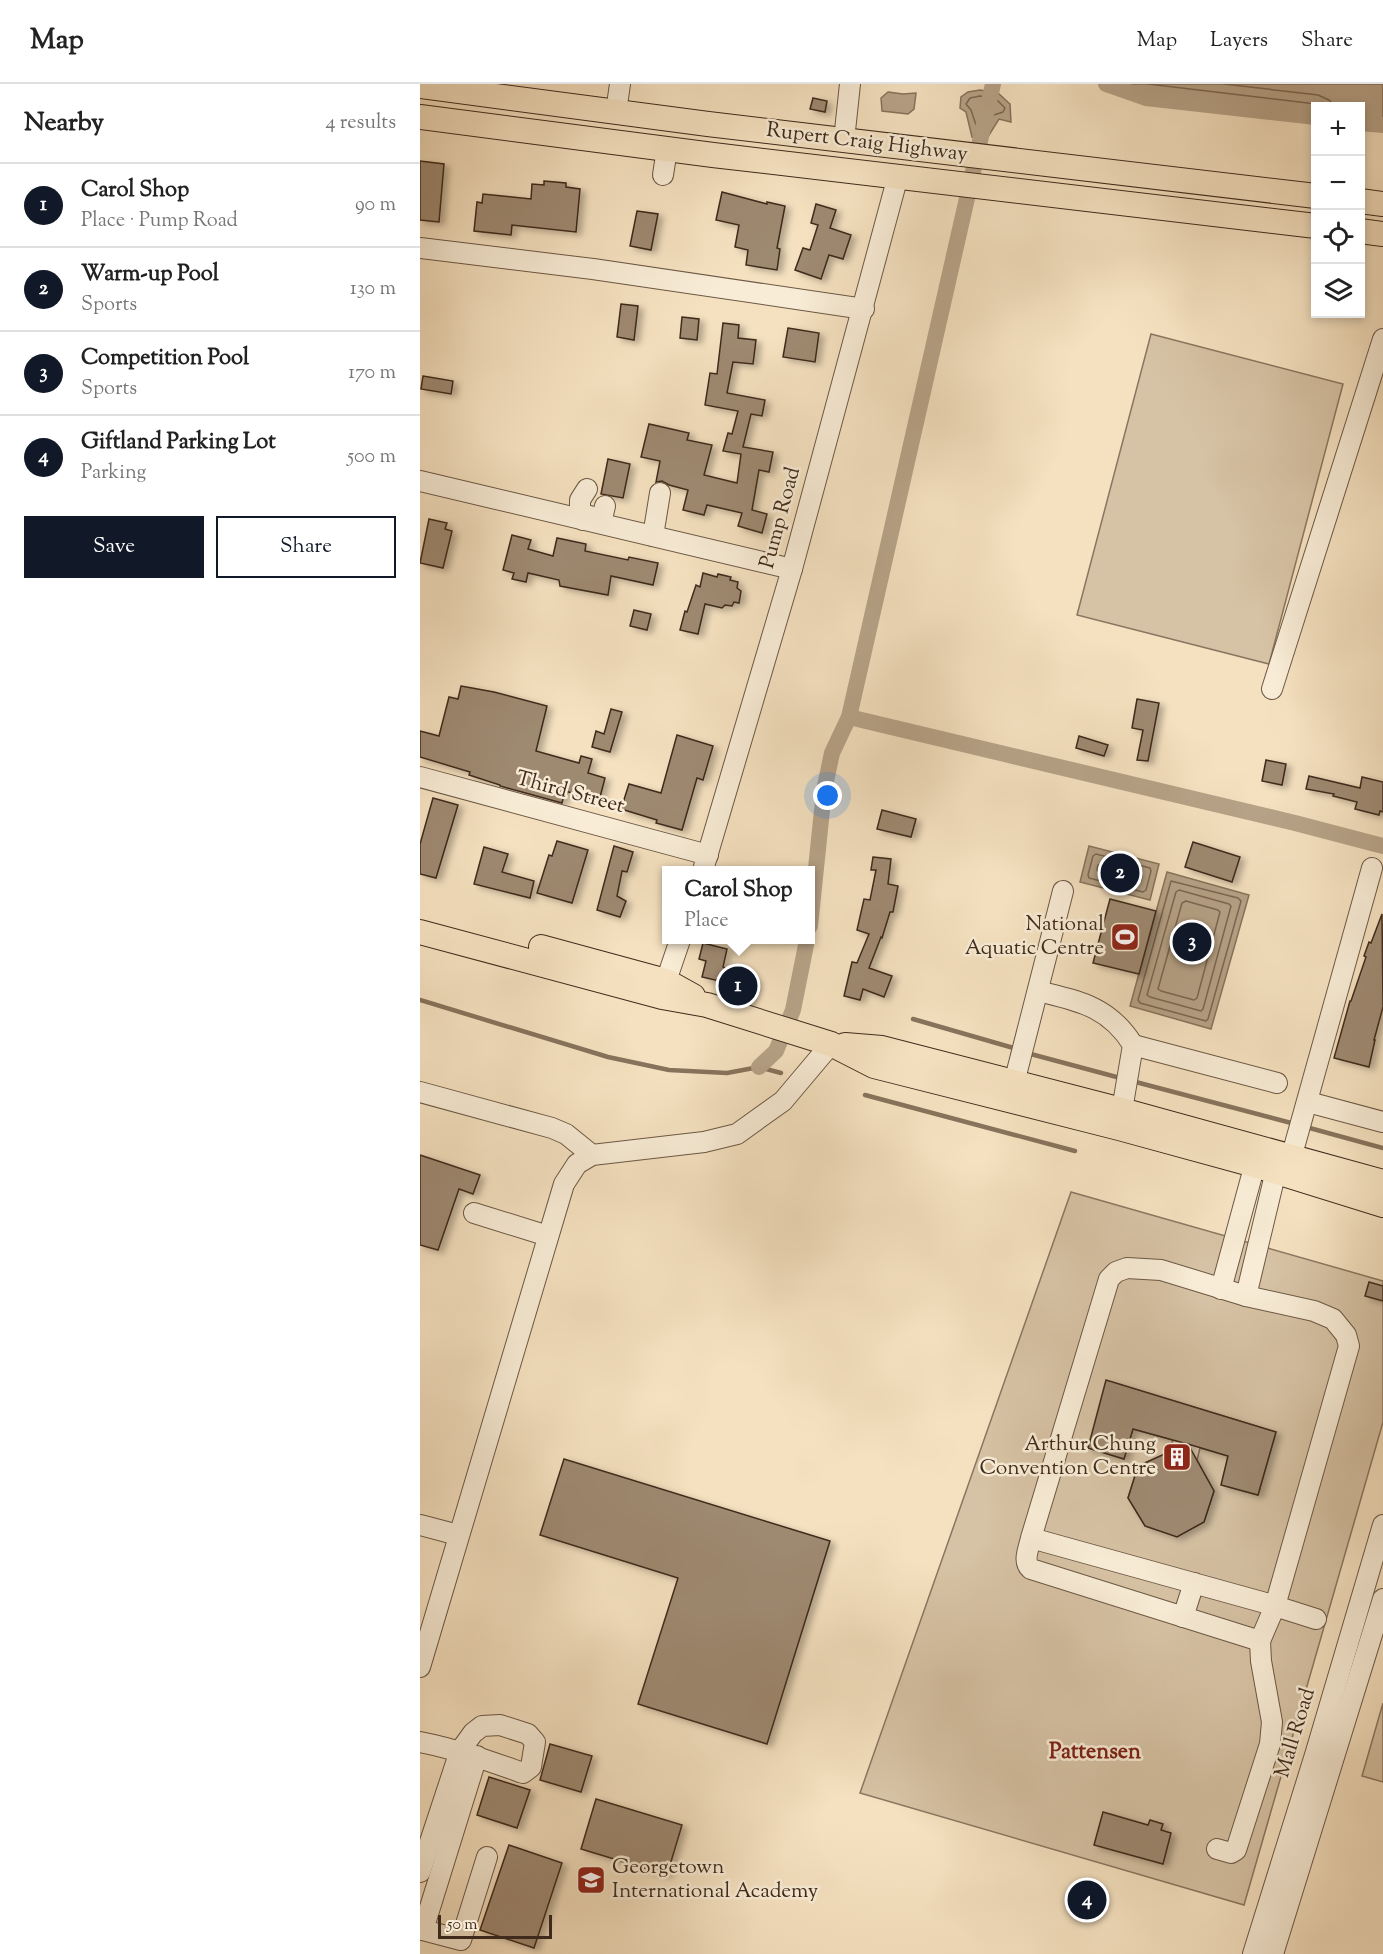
<!DOCTYPE html>
<html lang="en">
<head>
<meta charset="utf-8">
<style>
	:root { --surface:#fff; --page:#f6f6f6; --text:#222; --muted:#767676; --line:#e0e0e0; --accent:#111827 }
	body { margin:0; font-family:"Sorts Mill Goudy",serif; background:var(--page); color:var(--text) }
	.controls { position:absolute; right:18px; top:18px; display:grid; overflow:hidden; border-radius:0px; box-shadow:0 3px 9px #0003 }
	.controls button { width:54px; height:54px; display:grid; place-items:center; padding:0; border:0; border-bottom:2px solid var(--line); background:var(--surface); color:var(--text); font:30px sans-serif }
	.scale { position:absolute; left:18px; bottom:15px; width:114px; box-sizing:border-box; padding-left:6px; border:3px solid #3f2a1b; border-top:0; font-size:16px; line-height:21px; white-space:nowrap; color:#3f2a1b; -webkit-text-stroke:4px #f8ecd6; paint-order:stroke }
	.you { position:absolute; left:408px; top:712px; width:21px; height:21px; margin:-15px; border:4px solid #fff; border-radius:50%; background:#1a73e8; box-shadow:0 0 0 9px #1a73e833 }
	.badge { display:grid; place-items:center; width:39px; height:39px; border-radius:50%; background:var(--accent); color:#fff; font-size:20px; font-weight:700 }
	.pin { position:absolute; translate:-50% -50%; border:3px solid #fff; box-shadow:0 2px 6px #0006 }
	.popup { position:absolute; left:242px; top:782px; width:153px; height:78px; box-sizing:border-box; display:grid; place-content:center; border-radius:0px; background:var(--surface); filter:drop-shadow(0 2px 4px #0005); font-size:20px; white-space:nowrap; color:var(--muted) }
	.popup b { font-size:22px; color:var(--text) }
	.popup::after { content:''; position:absolute; left:50%; top:100%; margin-left:-12px; border:12px solid transparent; border-top-color:var(--surface) }
	.list { margin:0; padding:0; list-style:none }
	h2 { display:flex; justify-content:space-between; align-items:center; height:78px; margin:0; padding:0 24px; font-size:26px }
	h2 small { font-size:20px; font-weight:400; color:var(--muted) }
	.list li { display:grid; grid-template-columns:39px 1fr auto; gap:18px; align-items:center; box-sizing:border-box; height:84px; padding:0 24px; border-top:2px solid var(--line) }
	.list b { display:block; font-size:22px; white-space:nowrap }
	.list p { margin:0; font-size:20px; white-space:nowrap; color:var(--muted) }
	.list em { font-size:20px; font-style:normal; color:var(--muted) }
	.actions { display:flex; gap:12px; padding:18px 24px }
	.actions a { flex:1; padding:14px 0; border:2px solid var(--accent); border-radius:0px; text-align:center; font-size:21px; color:var(--accent) }
	.actions .main { background:var(--accent); color:#fff }
	.icon { flex:none; width:33px; height:33px; fill:none; stroke:currentColor; stroke-width:2; stroke-linecap:round; stroke-linejoin:round }
	.map { position:relative; flex:none; width:963px; height:1870px; overflow:hidden }
	header { display:flex; align-items:center; gap:36px; box-sizing:border-box; height:84px; padding:0 30px; background:var(--surface); border-bottom:2px solid var(--line) }
	header strong { font-size:28px }
	nav { display:flex; gap:33px; margin-inline-start:auto; font-size:21px }
	main { display:flex }
	aside { flex:1; background:var(--surface) }
	.map>svg:first-child { display:block }
	.green { fill:#d6c2a4; stroke:#8a7660; stroke-width:1.5; fill-rule:evenodd }
	.water { fill:#b7a388; stroke:#87735c; stroke-width:1.5 }
	.lines { fill:none; stroke-linecap:round; stroke-linejoin:round }
	.shore { stroke:#7b6652; stroke-width:1.5 }
	.stream { stroke:#87735c; stroke-width:4.5 }
	.canal { stroke:#b7a388; stroke-width:16 }
	.building { fill:#9e8971; stroke:#3f2a1b; stroke-width:1.5; filter:url(#shadow) }
	.minor-casing { stroke:#6c5844; stroke-width:22 }
	.major-casing { stroke:#3f2a1b; stroke-width:26 }
	.minor { stroke:#f8ecd6; stroke-width:20 }
	.major { stroke:#f5e1c0; stroke-width:24 }
	.labels { text-anchor:middle; dominant-baseline:central; stroke-width:5; stroke-linejoin:round; paint-order:stroke }
	.street-label { font-size:21px; fill:#3f2a1b; stroke:#f8ecd6 }
	.poi-label { font-size:21px; fill:#3f2a1b; stroke:#f8ecd6; text-anchor:end }
	.neighbourhood-label { font-size:22px; font-weight:bold; fill:#7a1f14; stroke:#f8ecd6 }
</style>
</head>
<body>
<header>
<strong>Map</strong>
<nav><a>Map</a><a>Layers</a><a>Share</a></nav>
</header>
<main>
<aside>
<h2>Nearby<small>4 results</small></h2>
<ul class="list">
<li><span class="badge">1</span><div><b>Carol Shop</b><p>Place · Pump Road</p></div><em>90 m</em></li>
<li><span class="badge">2</span><div><b>Warm-up Pool</b><p>Sports</p></div><em>130 m</em></li>
<li><span class="badge">3</span><div><b>Competition Pool</b><p>Sports</p></div><em>170 m</em></li>
<li><span class="badge">4</span><div><b>Giftland Parking Lot</b><p>Parking</p></div><em>500 m</em></li>
</ul>
<div class="actions"><a class="main">Save</a><a>Share</a></div>
</aside>
<div class="map">
<svg width="963" height="1870" viewBox="0 0 963 1870">
	<defs>
		<filter id="shadow"><feDropShadow dx="5" dy="3" stdDeviation="3" flood-color="#0004"/></filter>
	</defs>
	<rect width="100%" height="100%" fill="#f5e1c0"/>
	<filter id="stains"><feTurbulence type="fractalNoise" baseFrequency=".00333" numOctaves="4"/><feColorMatrix values="0 0 0 0 .2 0 0 0 0 .09 0 0 0 0 .02 0 0 0 .5 -.17"/></filter>
	<radialGradient id="worn" r=".72"><stop offset=".6" stop-color="#630" stop-opacity="0"/><stop offset="1" stop-color="#630" stop-opacity=".3"/></radialGradient>
	<g class="green">
		<polygon points="731,250 923,300 849,580 657,531"/>
		<path d="M 651,1108 L 963,1197 L 963,1338 L 824,1821 L 440,1709 ZM 687,1297 L 856,1348 L 838,1411 L 802,1401 L 808,1372 L 780,1364 L 777,1376 L 794,1407 L 784,1438 L 757,1452 L 725,1442 L 708,1414 L 718,1382 L 749,1368 L 753,1356 L 713,1345 L 704,1375 L 669,1364 Z"/>
		<polygon points="963,1619 963,1698 942,1692"/>
	</g>
	<g class="water">
		<polygon points="686,0 963,0 963,41 941,39 940,22 896,22 895,33 726,14"/>
		<polygon points="560,6 578,9 590,20 591,38 579,35 566,56 552,53 546,28 540,24 541,13 548,8"/>
		<polygon points="468,8 483,10 496,9 494,25 488,30 462,27 461,14"/>
		<polygon points="669,762 739,780 730,816 660,798"/>
		<polygon points="747,788 829,811 791,945 710,922"/>
	</g>
	<g class="lines">
		<g class="shore">
			<polyline points="705,0 728,8 896,27"/>
			<polyline points="728,0 896,20 903,22"/>
			<polyline points="804,0 898,11 909,16 915,22"/>
			<polygon points="560,12 576,15 585,24 583,28 574,31 562,49 558,47 551,26 546,20 550,14"/>
			<polygon points="676,770 730,784 731,787 726,806 723,808 669,794 668,791 673,772"/>
			<polygon points="682,780 720,789 722,792 721,797 718,799 679,789 677,786 678,781"/>
			<polygon points="751,797 818,814 821,817 788,935 786,937 720,919 718,916"/>
			<polygon points="759,806 809,820 811,822 783,925 781,927 730,913 727,911 756,808"/>
			<polygon points="766,817 798,826 800,828 777,914 774,916 741,907 738,905 762,819"/>
		</g>
		<g class="stream">
			<polyline points="0,916 188,973 249,986 307,989 339,983 361,989"/>
			<polyline points="493,935 597,965"/>
			<polyline points="607,969 704,995"/>
			<polyline points="712,997 875,1040"/>
			<polyline points="445,1011 655,1067"/>
			<polyline points="886,1043 963,1064"/>
		</g>
		<g class="canal">
			<polyline points="686,0 726,14 896,33"/>
			<polyline points="940,39 963,41"/>
			<polyline points="429,633 875,739 963,762"/>
			<polyline points="390,842 404,707 412,669 429,633 573,0"/>
			<polyline points="339,983 356,967 373,926 387,856"/>
		</g>
	</g>
	<g class="building">
		<polygon points="393,14 407,17 405,28 390,25"/>
		<polygon points="0,77 24,80 19,138 0,136"/>
		<polygon points="124,97 146,99 146,103 160,105 156,148 92,141 91,151 54,147 57,118 62,119 63,110 111,115 112,100 124,101"/>
		<polygon points="302,108 347,120 347,118 365,122 357,164 360,165 357,186 326,181 328,166 315,163 319,141 296,136"/>
		<polygon points="396,120 416,126 410,144 431,151 423,175 409,171 401,195 375,186 383,164 390,166 398,141 391,139"/>
		<polygon points="217,127 238,130 231,166 210,162"/>
		<polygon points="201,220 218,222 214,256 197,253"/>
		<polygon points="262,233 279,235 277,256 260,254"/>
		<polygon points="303,239 319,241 318,254 336,256 333,280 313,278 307,309 345,316 342,332 331,330 323,363 353,368 349,388 339,386 332,426 347,430 342,449 318,442 322,429 287,421 284,431 263,426 268,406 249,401 242,397 236,398 240,377 221,373 229,340 269,349 267,356 292,361 284,391 317,399 321,370 303,367 308,349 312,350 318,327 285,321 290,289 297,290"/>
		<polygon points="368,244 399,249 395,278 363,273"/>
		<polygon points="3,292 33,297 31,310 1,305"/>
		<polygon points="188,375 210,380 203,414 181,410"/>
		<polygon points="9,435 27,439 25,445 32,447 23,484 0,479"/>
		<polygon points="92,451 111,456 108,465 133,472 137,454 166,460 165,467 208,476 209,473 238,479 233,501 191,492 188,511 140,502 139,496 108,489 106,498 92,495 94,489 83,486"/>
		<polygon points="283,489 297,493 298,490 311,493 310,496 318,498 317,504 321,507 319,519 314,518 312,522 305,521 302,524 285,520 278,550 260,546 265,527 267,528 276,501 280,503"/>
		<polygon points="214,526 231,530 227,546 210,542"/>
		<polygon points="41,602 74,608 127,622 116,667 159,679 161,672 172,675 168,689 185,694 179,717 145,707 142,719 80,702 80,701 49,691 50,688 0,673 0,647 19,652 29,613 38,615"/>
		<polygon points="717,615 739,619 728,677 717,676 723,646 712,644"/>
		<polygon points="191,625 202,628 190,668 172,663 176,647 184,650"/>
		<polygon points="257,651 293,662 283,696 277,694 262,746 236,739 237,736 201,725 209,700 241,709"/>
		<polygon points="659,652 688,661 684,672 656,664"/>
		<polygon points="846,676 866,680 862,701 842,697"/>
		<polygon points="889,692 940,704 942,693 963,698 963,728 960,727 959,731 935,725 937,718 913,712 914,710 886,705"/>
		<polygon points="13,714 38,721 16,794 0,790 0,760"/>
		<polygon points="462,726 496,735 491,753 457,745"/>
		<polygon points="137,757 168,766 152,819 117,809 129,771 132,772"/>
		<polygon points="773,758 820,773 812,798 765,783"/>
		<polygon points="194,762 213,768 207,788 202,787 197,812 206,817 200,833 177,826"/>
		<polygon points="64,763 88,770 82,788 114,797 110,814 54,800"/>
		<polygon points="453,773 471,775 468,800 478,802 473,828 470,828 462,854 461,853 449,884 472,892 464,913 443,905 440,916 424,912 432,878 437,879 449,850 437,846 444,815 450,816 456,786 451,786"/>
		<polygon points="690,815 736,827 719,890 673,879"/>
		<polygon points="962,830 963,923 954,956 955,956 949,983 914,974 930,917 931,917 946,873 944,872 949,858 951,859"/>
		<polygon points="283,859 307,865 303,883 336,897 328,919 299,908 304,898 282,893 286,877 279,875"/>
		<polygon points="0,1071 60,1091 53,1110 39,1105 18,1166 0,1161"/>
		<polygon points="949,1198 963,1202 963,1217 945,1212"/>
		<polygon points="686,1296 856,1348 838,1411 801,1401 808,1372 768,1360 794,1407 784,1438 757,1453 725,1442 708,1414 718,1382 767,1360 713,1345 704,1375 668,1364"/>
		<polygon points="144,1375 410,1457 347,1660 218,1620 258,1494 120,1451"/>
		<polygon points="130,1660 172,1672 161,1708 120,1696"/>
		<polygon points="69,1693 110,1706 97,1744 57,1731"/>
		<polygon points="176,1715 262,1741 247,1791 161,1765"/>
		<polygon points="683,1728 728,1741 730,1736 743,1740 741,1746 751,1749 743,1780 674,1761"/>
		<polygon points="89,1761 142,1779 114,1864 60,1846"/>
	</g>
	<g class="lines">
		<g class="minor-casing">
			<g id="minor">
				<polyline points="196,28 200,0"/>
				<polyline points="424,56 430,0"/>
				<polyline points="243,91 247,65"/>
				<polyline points="0,164 173,185 444,225"/>
				<polyline points="0,397 372,485"/>
				<polyline points="165,431 182,435 185,422"/>
				<polyline points="163,436 165,431 160,427 160,416 167,405"/>
				<polyline points="233,452 240,409"/>
				<polyline points="852,605 963,255"/>
				<polyline points="0,693 288,771"/>
				<polyline points="283,786 372,485 478,92"/>
				<polyline points="246,897 260,856"/>
				<path d="M 618,907 C 658,917 689,922 713,961 L 702,1026"/>
				<polyline points="713,961 857,999"/>
				<polyline points="594,999 643,807"/>
				<polyline points="0,1008 132,1044 146,1050 172,1071"/>
				<polyline points="888,1018 963,1038"/>
				<polyline points="868,1085 952,784"/>
				<polyline points="54,1129 128,1152"/>
				<polyline points="801,1205 838,1069"/>
				<polyline points="826,1212 859,1074"/>
				<polyline points="0,1441 38,1451"/>
				<path d="M 611,1454 C 609,1464 602,1478 611,1485 L 840,1557 L 855,1522 L 929,1262 L 926,1251 L 913,1235 L 894,1227 L 826,1212 L 741,1186 L 707,1184 L 696,1188 L 689,1195 L 611,1454 L 849,1520 L 855,1522 L 896,1535"/>
				<polyline points="763,1533 774,1499"/>
				<polyline points="0,1583 144,1100 157,1080 172,1071 284,1058 317,1050 363,1017 411,960"/>
				<path d="M 0,1658 C 36,1665 69,1677 103,1689 L 111,1683 L 115,1658 L 108,1650 L 80,1641 L 62,1642 L 53,1649 L 40,1667 L 0,1788"/>
				<polyline points="797,1765 811,1769 816,1766 850,1660 852,1638 841,1577 840,1557"/>
				<polyline points="0,1845 3,1846 57,1672"/>
				<polyline points="3,1846 41,1856 67,1773"/>
				<polyline points="833,1870 895,1671 963,1441"/>
				<polyline points="853,1870 963,1515"/>
			</g>
		</g>
		<g class="major-casing">
			<g id="major">
				<polyline points="0,2 288,40 896,112"/>
				<polyline points="0,33 293,71 896,142"/>
				<polyline points="940,117 963,120"/>
				<polyline points="940,147 963,150"/>
				<polyline points="0,848 242,913 287,921 411,960 454,982 699,1044 834,1081 963,1121"/>
				<polyline points="121,863 246,897 273,912"/>
				<polyline points="425,961 462,964 702,1026 963,1098"/>
			</g>
		</g>
		<use href="#minor" class="minor"/>
		<use href="#major" class="major"/>
	</g>
	<defs>
		<g id="stadium-square" transform="scale(1.5)"><rect x="-9" y="-9" width="18" height="18" rx="4" fill="#8f2418" stroke="#f8ecd6"/><path d="M0-5a6.5 5 0 1 0 0 10a6.5 5 0 1 0 0-10ZM-3.5-1.8h7v3.6h-7Z" fill="#fff"/></g>
		<g id="building-square" transform="scale(1.5)"><rect x="-9" y="-9" width="18" height="18" rx="4" fill="#8f2418" stroke="#f8ecd6"/><path d="M-4-6H4V6H1V3H-1V6H-4ZM-2.5-4.3h1.7v1.8h-1.7ZM.8-4.3h1.7v1.8H.8ZM-2.5-1h1.7V.8h-1.7ZM.8-1h1.7V.8H.8Z" fill="#fff"/></g>
		<g id="school-square" transform="scale(1.5)"><rect x="-9" y="-9" width="18" height="18" rx="4" fill="#8f2418" stroke="#f8ecd6"/><path d="M0-5L7-2L0 1L-7-2ZM-4 1L0 2.5L4 1V4Q0 6-4 4Z" fill="#fff"/></g>
	</defs>
	<g fill-rule="evenodd">
		<use href="#stadium-square" x="705" y="853"/>
		<use href="#building-square" x="757" y="1373"/>
		<use href="#school-square" x="171" y="1796"/>
	</g>
	<g class="labels">
		<g class="street-label">
			<text transform="translate(447 59) rotate(7)">Rupert Craig Highway</text>
			<text transform="translate(361 434) rotate(-75)">Pump Road</text>
			<text transform="translate(150 709) rotate(15)">Third Street</text>
			<text transform="translate(876 1649) rotate(-73)">Mall Road</text>
		</g>
		<g class="poi-label">
			<text x="684" y="841">National<tspan x="684" dy="24">Aquatic Centre</tspan></text>
			<text x="736" y="1361">Arthur Chung<tspan x="736" dy="24">Convention Centre</tspan></text>
			<text x="192" y="1784" text-anchor="start">Georgetown<tspan x="192" dy="24">International Academy</tspan></text>
		</g>
		<g class="neighbourhood-label">
			<text x="675" y="1669">Pattensen</text>
		</g>
	</g>
	<rect width="100%" height="100%" filter="url(#stains)"/>
	<rect width="100%" height="100%" fill="url(#worn)"/>
</svg>
<div class="controls">
<button>+</button>
<button>−</button>
<button><svg class="icon" aria-label="locate" viewBox="0 0 24 24"><circle cx="12" cy="12" r="6"/><path d="M12 2v4M12 18v4M2 12h4M18 12h4"/></svg></button>
<button><svg class="icon" aria-label="layers" viewBox="0 0 24 24"><path d="M12 4l9 5-9 5-9-5zM3 14l9 5 9-5"/></svg></button>
</div>
<div class="scale">50 m</div>
<div class="you"></div>
<div class="pin badge" style="left:318px;top:902px">1</div>
<div class="popup"><b>Carol Shop</b>Place</div>
<div class="pin badge" style="left:700px;top:789px">2</div>
<div class="pin badge" style="left:772px;top:858px">3</div>
<div class="pin badge" style="left:667px;top:1816px">4</div>
</div>
</main>
</body>
</html>
